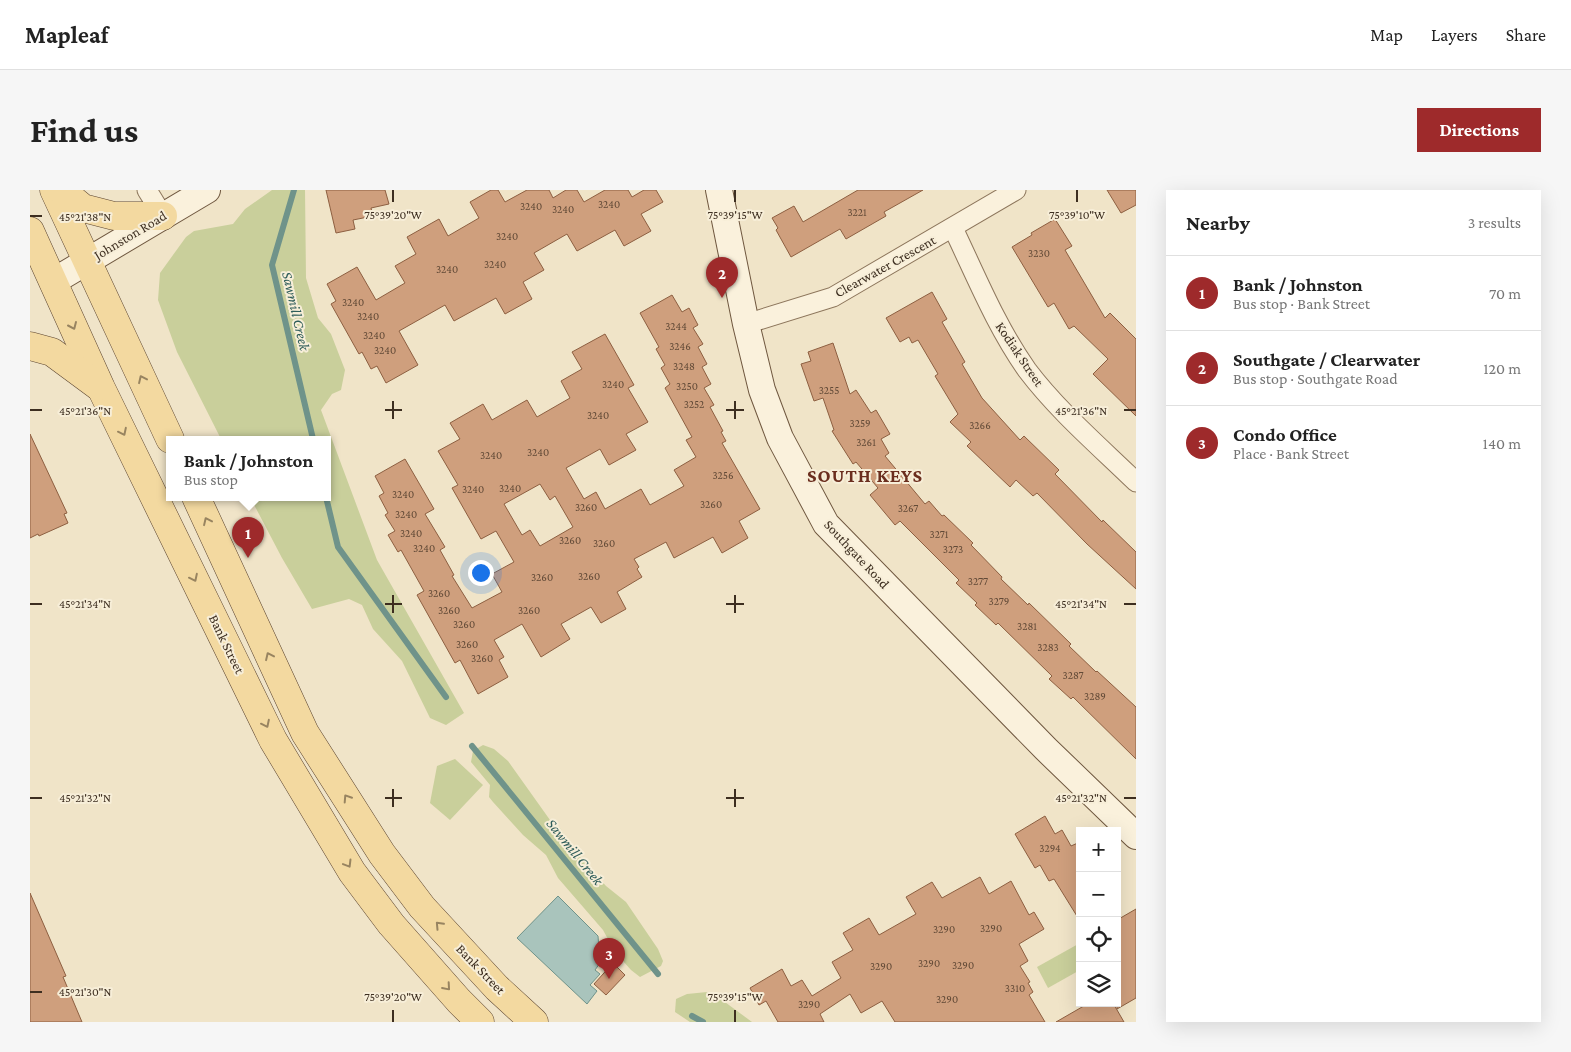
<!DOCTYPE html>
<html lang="en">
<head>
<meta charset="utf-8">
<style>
	:root { --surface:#fff; --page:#f6f6f6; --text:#222; --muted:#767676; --line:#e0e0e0; --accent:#9e2a2b }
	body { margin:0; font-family:"Crimson Pro",serif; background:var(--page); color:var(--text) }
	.controls { position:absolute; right:15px; bottom:15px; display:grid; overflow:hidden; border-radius:0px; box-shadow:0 5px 20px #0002 }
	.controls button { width:45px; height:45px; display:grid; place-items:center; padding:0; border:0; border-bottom:1px solid var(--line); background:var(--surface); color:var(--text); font:25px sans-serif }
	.you { position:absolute; left:450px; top:382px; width:18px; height:18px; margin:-12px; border:4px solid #fff; border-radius:50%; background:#1a73e8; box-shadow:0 0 0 8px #1a73e833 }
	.badge { display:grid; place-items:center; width:32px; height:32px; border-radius:50%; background:var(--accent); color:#fff; font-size:16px; font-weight:700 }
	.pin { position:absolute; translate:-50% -41px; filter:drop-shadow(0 1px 2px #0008) }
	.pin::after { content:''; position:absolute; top:26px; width:18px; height:15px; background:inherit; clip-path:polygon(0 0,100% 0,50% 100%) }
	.popup { position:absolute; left:136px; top:246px; width:165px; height:65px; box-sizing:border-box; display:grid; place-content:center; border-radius:0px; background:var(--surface); filter:drop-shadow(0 1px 4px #0005); font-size:16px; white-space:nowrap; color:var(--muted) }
	.popup b { font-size:19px; color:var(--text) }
	.popup::after { content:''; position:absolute; left:50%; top:100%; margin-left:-10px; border:10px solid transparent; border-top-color:var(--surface) }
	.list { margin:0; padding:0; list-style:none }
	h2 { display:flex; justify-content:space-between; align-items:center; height:65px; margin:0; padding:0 20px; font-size:21px }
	h2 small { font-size:16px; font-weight:400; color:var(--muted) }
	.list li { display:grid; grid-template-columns:32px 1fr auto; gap:15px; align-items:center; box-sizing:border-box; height:75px; padding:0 20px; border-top:1px solid var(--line) }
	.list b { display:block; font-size:19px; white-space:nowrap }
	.list p { margin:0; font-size:16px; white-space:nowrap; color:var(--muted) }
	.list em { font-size:16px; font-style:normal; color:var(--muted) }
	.icon { flex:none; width:28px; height:28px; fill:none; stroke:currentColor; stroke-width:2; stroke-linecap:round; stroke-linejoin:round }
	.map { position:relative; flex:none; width:1106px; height:832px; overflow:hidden; border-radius:0px }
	header { display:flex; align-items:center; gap:30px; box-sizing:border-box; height:70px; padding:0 25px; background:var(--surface); border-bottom:1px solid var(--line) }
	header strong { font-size:24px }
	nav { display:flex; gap:28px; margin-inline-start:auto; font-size:18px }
	.intro { display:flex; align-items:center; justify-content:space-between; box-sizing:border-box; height:120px; padding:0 30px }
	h1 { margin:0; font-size:35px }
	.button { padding:12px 22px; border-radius:0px; background:var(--accent); color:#fff; font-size:18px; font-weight:700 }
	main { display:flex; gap:30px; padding:0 30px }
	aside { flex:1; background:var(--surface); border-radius:0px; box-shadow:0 5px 20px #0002 }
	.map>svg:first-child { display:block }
	.green { fill:#c9cf9b }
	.water { fill:#a9c4bc; stroke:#6f938a }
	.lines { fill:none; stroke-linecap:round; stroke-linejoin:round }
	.stream { stroke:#6f938a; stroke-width:6 }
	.building { fill:#cf9f7d; stroke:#8d5f41; fill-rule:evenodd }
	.street-casing { stroke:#8d765c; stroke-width:21 }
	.secondary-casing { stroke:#6f573f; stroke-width:28 }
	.primary-casing { stroke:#5b4430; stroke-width:29 }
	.street { stroke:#faf1dc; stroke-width:19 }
	.secondary { stroke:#faf1dc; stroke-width:26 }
	.primary { stroke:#f3d9a0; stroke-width:28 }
	.oneway { stroke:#988460 }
	.ticks { fill:none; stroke:#3d2e20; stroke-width:2 }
	.labels { text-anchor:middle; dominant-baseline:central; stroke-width:4; stroke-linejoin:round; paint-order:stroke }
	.number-label { font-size:11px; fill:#624a37 }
	.street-label { font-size:14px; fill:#3d2e20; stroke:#f7eed8 }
	.water-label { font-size:15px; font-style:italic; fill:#2f5d5a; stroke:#f7eed8 }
	.district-label { font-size:19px; font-weight:bold; letter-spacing:1px; fill:#6b2e1e; stroke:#f7eed8 }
	.ticks-label { font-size:12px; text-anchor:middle; fill:#3d2e20; stroke:#f7eed8; stroke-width:4; stroke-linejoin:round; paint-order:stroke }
</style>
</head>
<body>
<header>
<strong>Mapleaf</strong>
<nav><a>Map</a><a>Layers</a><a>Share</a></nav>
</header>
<div class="intro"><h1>Find us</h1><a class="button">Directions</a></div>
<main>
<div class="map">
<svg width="1106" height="832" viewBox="0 0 1106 832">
	<rect width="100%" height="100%" fill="#f0e4c8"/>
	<g class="green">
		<polygon points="242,0 275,0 276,88 288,128 301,144 315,180 311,200 302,204 291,220 347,370 434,523 416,535 400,528 372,471 343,439 332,415 319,409 282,419 252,368 220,307 297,307 297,249 191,249 147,162 128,110 130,83 156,47 164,41 203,34 215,19"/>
		<polygon points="453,555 464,559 478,571 520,630 530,638 544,660 576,696 596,712 628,759 633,771 631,776 610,787 601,780 585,762 573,740 528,688 516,665 493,645 463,612 459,607 460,595 441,572 443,561"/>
		<polygon points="425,569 453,595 420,630 400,613 407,576"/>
		<polygon points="1050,753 1050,780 1018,798 1007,777"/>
		<polygon points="677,802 684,804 722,832 660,832 645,822 646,809 657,804"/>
	</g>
	<polygon class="water" points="528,706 568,746 569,759 564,765 570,773 565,780 570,784 560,795 567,801 557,814 487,748"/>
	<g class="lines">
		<g class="stream">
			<polyline points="264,0 242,75 283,249"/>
			<polyline points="296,307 308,357 416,507"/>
			<polyline points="442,556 628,784"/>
			<polyline points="662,826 673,832"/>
		</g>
	</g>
	<g class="building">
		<polygon points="296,0 355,0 359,14 341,18 343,26 323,30 325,39 306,43"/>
		<polygon points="461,0 468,0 475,12 497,0 519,0 523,8 536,0 547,0 554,12 575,0 598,0 602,7 614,0 626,0 633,12 611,24 621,41 594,56 585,40 547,61 537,44 504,63 514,80 493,92 502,109 475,124 466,108 424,131 415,115 369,141 388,175 356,193 347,176 341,179 332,162 329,164 301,114 306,111 297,94 327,77 346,110 375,93 365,76 386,64 377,47 409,29 418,46 449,28 440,12"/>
		<polygon points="828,0 893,0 854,22 856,26 816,49 810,39 761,67 746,40 748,38 742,28 764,16 773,32"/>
		<polygon points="1077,0 1106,0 1106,15 1091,23"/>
		<polygon points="1025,29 1042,56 1035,60 1075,128 1080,123 1106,149 1106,226 1063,184 1078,169 1044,136 1039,139 1024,113 1018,117 982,57 1002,45 1001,43"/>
		<polygon points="902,102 917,129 912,132 935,172 932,174 952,208 990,250 994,246 1029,280 1025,284 1072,332 1073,330 1106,362 1106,399 1057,354 1007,303 1003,306 986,290 980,297 937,256 941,252 920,232 928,224 905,186 908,184 888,150 882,153 879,147 870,152 856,128"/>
		<path d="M 642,105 L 652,122 L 659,118 L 668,135 L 663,138 L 673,154 L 668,157 L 677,174 L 672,177 L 681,194 L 674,198 L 684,215 L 680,217 L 693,241 L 691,242 L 696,251 L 692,253 L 730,319 L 709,331 L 718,348 L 692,363 L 683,347 L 644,368 L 636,352 L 604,369 L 609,377 L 607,379 L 612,387 L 587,402 L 596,419 L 571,433 L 561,417 L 531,434 L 540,449 L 511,467 L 492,434 L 464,450 L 474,467 L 469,470 L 478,487 L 448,504 L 430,470 L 425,473 L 387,405 L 394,401 L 371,360 L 368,362 L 358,345 L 365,341 L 355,325 L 358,323 L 349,306 L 354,303 L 345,286 L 375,269 L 404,319 L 395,324 L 415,357 L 410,360 L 424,385 L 422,386 L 442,418 L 472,402 L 462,384 L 484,372 L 466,341 L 451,349 L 422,298 L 428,295 L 408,261 L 430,249 L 420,233 L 453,214 L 462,230 L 497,210 L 507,227 L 540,208 L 531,191 L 552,179 L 542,162 L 575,144 L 604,195 L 598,198 L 618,232 L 596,244 L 606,260 L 579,275 L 570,259 L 536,278 L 554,309 L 566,302 L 575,319 L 611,299 L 620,315 L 654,296 L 644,280 L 666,267 L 656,250 L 662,247 L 635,198 L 640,194 L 631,178 L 635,175 L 626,159 L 629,157 L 610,123 ZM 510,294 L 520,310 L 525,306 L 543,337 L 510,356 L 500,340 L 492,345 L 474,314 Z"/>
		<polygon points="803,153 820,204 826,200 841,223 846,220 860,244 851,249 859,263 855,266 895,314 899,311 912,326 914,325 943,353 941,355 972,387 971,389 998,415 999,413 1041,454 1039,456 1066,482 1067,481 1106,517 1106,569 1043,507 1041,509 1019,489 1022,486 968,433 966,435 945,415 947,413 926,393 929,390 870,331 865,335 840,305 848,298 826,272 823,274 802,241 804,240 793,208 784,211 771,174 781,171 778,162"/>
		<polygon points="0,244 37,323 34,324 38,333 9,346 8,344 0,348"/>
		<polygon points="1015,626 1025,644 1032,640 1041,656 1050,652 1050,731 1024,689 1019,691 1010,675 1005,678 985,644"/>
		<polygon points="950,687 959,704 981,691 999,725 1004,722 1014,739 989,754 998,771 990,776 1000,792 998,793 1003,802 999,805 1015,832 865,832 852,811 831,823 820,804 790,824 794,832 748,832 736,811 729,815 720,798 752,779 761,796 772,790 782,806 811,788 802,772 823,760 813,743 839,728 849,745 886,724 876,707 902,692 912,708"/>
		<polygon points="0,703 36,786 33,787 52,832 0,832"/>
		<polygon points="1106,719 1106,808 1087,819 1087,730"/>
		<polygon points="583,773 595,785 576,805 564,794"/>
		<polygon points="1059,813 1083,813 1094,832 1026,832"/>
	</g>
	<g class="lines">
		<g class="street-casing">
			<g id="street">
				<polyline points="117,0 133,26"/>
				<path d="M 923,38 C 946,86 966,136 997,180 C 1028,221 1069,256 1106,292"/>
				<polyline points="716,134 803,107 986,0"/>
			</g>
		</g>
		<g class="secondary-casing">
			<g id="secondary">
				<polyline points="689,0 716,134 732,200 750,248 796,334 1016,559 1106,646"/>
				<polyline points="24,91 177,0"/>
			</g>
		</g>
		<g class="primary-casing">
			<g id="primary">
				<polyline points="24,0 140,249"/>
				<polyline points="31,0 53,18 84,26 133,26"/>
				<polyline points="0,41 71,198 243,550 322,682 361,734 429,811 450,832"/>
				<polyline points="0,156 22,162 68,196"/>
				<polyline points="166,307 275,543 352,664 392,717 467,798 504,832"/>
			</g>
		</g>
		<use href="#street" class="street"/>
		<use href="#secondary" class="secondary"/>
		<use href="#primary" class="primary"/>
	</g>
	<defs><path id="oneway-chevron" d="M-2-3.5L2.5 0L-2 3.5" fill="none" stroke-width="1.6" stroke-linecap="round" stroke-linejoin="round" transform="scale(1.25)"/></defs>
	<g class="oneway">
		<use href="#oneway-chevron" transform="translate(43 136) rotate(66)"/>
		<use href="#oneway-chevron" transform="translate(112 189) rotate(-115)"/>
		<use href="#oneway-chevron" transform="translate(93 242) rotate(64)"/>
		<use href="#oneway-chevron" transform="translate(177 331) rotate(-115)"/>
		<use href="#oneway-chevron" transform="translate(164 388) rotate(64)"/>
		<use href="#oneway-chevron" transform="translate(239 466) rotate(-115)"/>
		<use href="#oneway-chevron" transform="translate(236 534) rotate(64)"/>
		<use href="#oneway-chevron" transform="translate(317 608) rotate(-123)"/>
		<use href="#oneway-chevron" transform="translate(318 674) rotate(59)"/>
		<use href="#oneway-chevron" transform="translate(409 735) rotate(-133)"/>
		<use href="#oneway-chevron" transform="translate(417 797) rotate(49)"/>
	</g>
	<path class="ticks" d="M 363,0 L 363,12M 705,0 L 705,12M 1047,0 L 1047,12M 0,26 L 12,26M 363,211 L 363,229M 705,211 L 705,229M 0,220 L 12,220M 355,220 L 372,220M 696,220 L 714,220M 1094,220 L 1106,220M 363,405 L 363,423M 705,405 L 705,423M 0,414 L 12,414M 355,414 L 372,414M 696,414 L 714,414M 1094,414 L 1106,414M 363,599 L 363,617M 705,599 L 705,617M 0,608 L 12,608M 355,608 L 372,608M 696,608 L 714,608M 1094,608 L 1106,608M 0,802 L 12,802M 363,820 L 363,832M 705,820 L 705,832"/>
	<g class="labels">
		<g class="number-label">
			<text x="579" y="14">3240</text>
			<text x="501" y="16">3240</text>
			<text x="533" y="19">3240</text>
			<text x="827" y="22">3221</text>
			<text x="477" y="46">3240</text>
			<text x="1009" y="63">3230</text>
			<text x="465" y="74">3240</text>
			<text x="417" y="79">3240</text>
			<text x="323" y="112">3240</text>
			<text x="338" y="126">3240</text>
			<text x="646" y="136">3244</text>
			<text x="344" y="145">3240</text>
			<text x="650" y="156">3246</text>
			<text x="355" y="160">3240</text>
			<text x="654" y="176">3248</text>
			<text x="583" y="194">3240</text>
			<text x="657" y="196">3250</text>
			<text x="799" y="200">3255</text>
			<text x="664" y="214">3252</text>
			<text x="568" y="225">3240</text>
			<text x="830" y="233">3259</text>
			<text x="950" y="235">3266</text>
			<text x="836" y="252">3261</text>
			<text x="508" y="262">3240</text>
			<text x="461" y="265">3240</text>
			<text x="693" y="285">3256</text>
			<text x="480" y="298">3240</text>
			<text x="443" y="299">3240</text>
			<text x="373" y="304">3240</text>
			<text x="681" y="314">3260</text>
			<text x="556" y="317">3260</text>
			<text x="878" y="318">3267</text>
			<text x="376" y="324">3240</text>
			<text x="381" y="343">3240</text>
			<text x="909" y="344">3271</text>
			<text x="540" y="350">3260</text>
			<text x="574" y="353">3260</text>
			<text x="394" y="358">3240</text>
			<text x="923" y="359">3273</text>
			<text x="559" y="386">3260</text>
			<text x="512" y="387">3260</text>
			<text x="948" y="391">3277</text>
			<text x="409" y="403">3260</text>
			<text x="969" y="411">3279</text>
			<text x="419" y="420">3260</text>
			<text x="499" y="420">3260</text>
			<text x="434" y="434">3260</text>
			<text x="997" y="436">3281</text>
			<text x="437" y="454">3260</text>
			<text x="1018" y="457">3283</text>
			<text x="452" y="468">3260</text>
			<text x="1043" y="485">3287</text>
			<text x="1065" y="506">3289</text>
			<text x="1020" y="658">3294</text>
			<text x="961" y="738">3290</text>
			<text x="914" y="739">3290</text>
			<text x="899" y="773">3290</text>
			<text x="933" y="775">3290</text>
			<text x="851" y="776">3290</text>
			<text x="985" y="798">3310</text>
			<text x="917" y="809">3290</text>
			<text x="779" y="814">3290</text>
		</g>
		<g class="street-label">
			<text transform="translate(100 45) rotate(-31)">Johnston Road</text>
			<text transform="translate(855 76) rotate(-29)">Clearwater Crescent</text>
			<text transform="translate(990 164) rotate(56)">Kodiak Street</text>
			<text transform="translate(827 364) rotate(47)">Southgate Road</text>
			<text transform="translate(197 454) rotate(64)">Bank Street</text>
			<text transform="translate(451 779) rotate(46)">Bank Street</text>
		</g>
		<g class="water-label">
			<text transform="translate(266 121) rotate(77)">Sawmill Creek</text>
			<text transform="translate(545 662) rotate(51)">Sawmill Creek</text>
		</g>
		<g class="district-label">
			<text x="835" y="285">SOUTH KEYS</text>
		</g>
	</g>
	<g class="ticks-label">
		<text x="363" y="29">75°39'20"W</text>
		<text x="705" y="29">75°39'15"W</text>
		<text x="1047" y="29">75°39'10"W</text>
		<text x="55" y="31">45°21'38"N</text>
		<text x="55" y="225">45°21'36"N</text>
		<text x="1051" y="225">45°21'36"N</text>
		<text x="55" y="418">45°21'34"N</text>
		<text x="1051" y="418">45°21'34"N</text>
		<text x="55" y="612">45°21'32"N</text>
		<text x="1051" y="612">45°21'32"N</text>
		<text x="55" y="806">45°21'30"N</text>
		<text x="363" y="811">75°39'20"W</text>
		<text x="705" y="811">75°39'15"W</text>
	</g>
</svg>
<div class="controls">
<button>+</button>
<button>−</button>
<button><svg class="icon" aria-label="locate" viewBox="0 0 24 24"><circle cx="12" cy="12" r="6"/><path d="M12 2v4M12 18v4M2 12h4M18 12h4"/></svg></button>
<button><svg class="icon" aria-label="layers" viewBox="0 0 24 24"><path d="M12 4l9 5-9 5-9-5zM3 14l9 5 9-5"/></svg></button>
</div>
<div class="you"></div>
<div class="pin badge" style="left:218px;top:368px">1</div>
<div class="popup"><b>Bank / Johnston</b>Bus stop</div>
<div class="pin badge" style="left:692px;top:108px">2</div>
<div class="pin badge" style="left:579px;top:789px">3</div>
</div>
<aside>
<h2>Nearby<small>3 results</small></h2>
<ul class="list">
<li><span class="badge">1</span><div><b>Bank / Johnston</b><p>Bus stop · Bank Street</p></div><em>70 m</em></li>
<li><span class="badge">2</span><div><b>Southgate / Clearwater</b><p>Bus stop · Southgate Road</p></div><em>120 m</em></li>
<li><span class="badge">3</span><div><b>Condo Office</b><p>Place · Bank Street</p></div><em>140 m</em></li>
</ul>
</aside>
</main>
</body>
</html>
